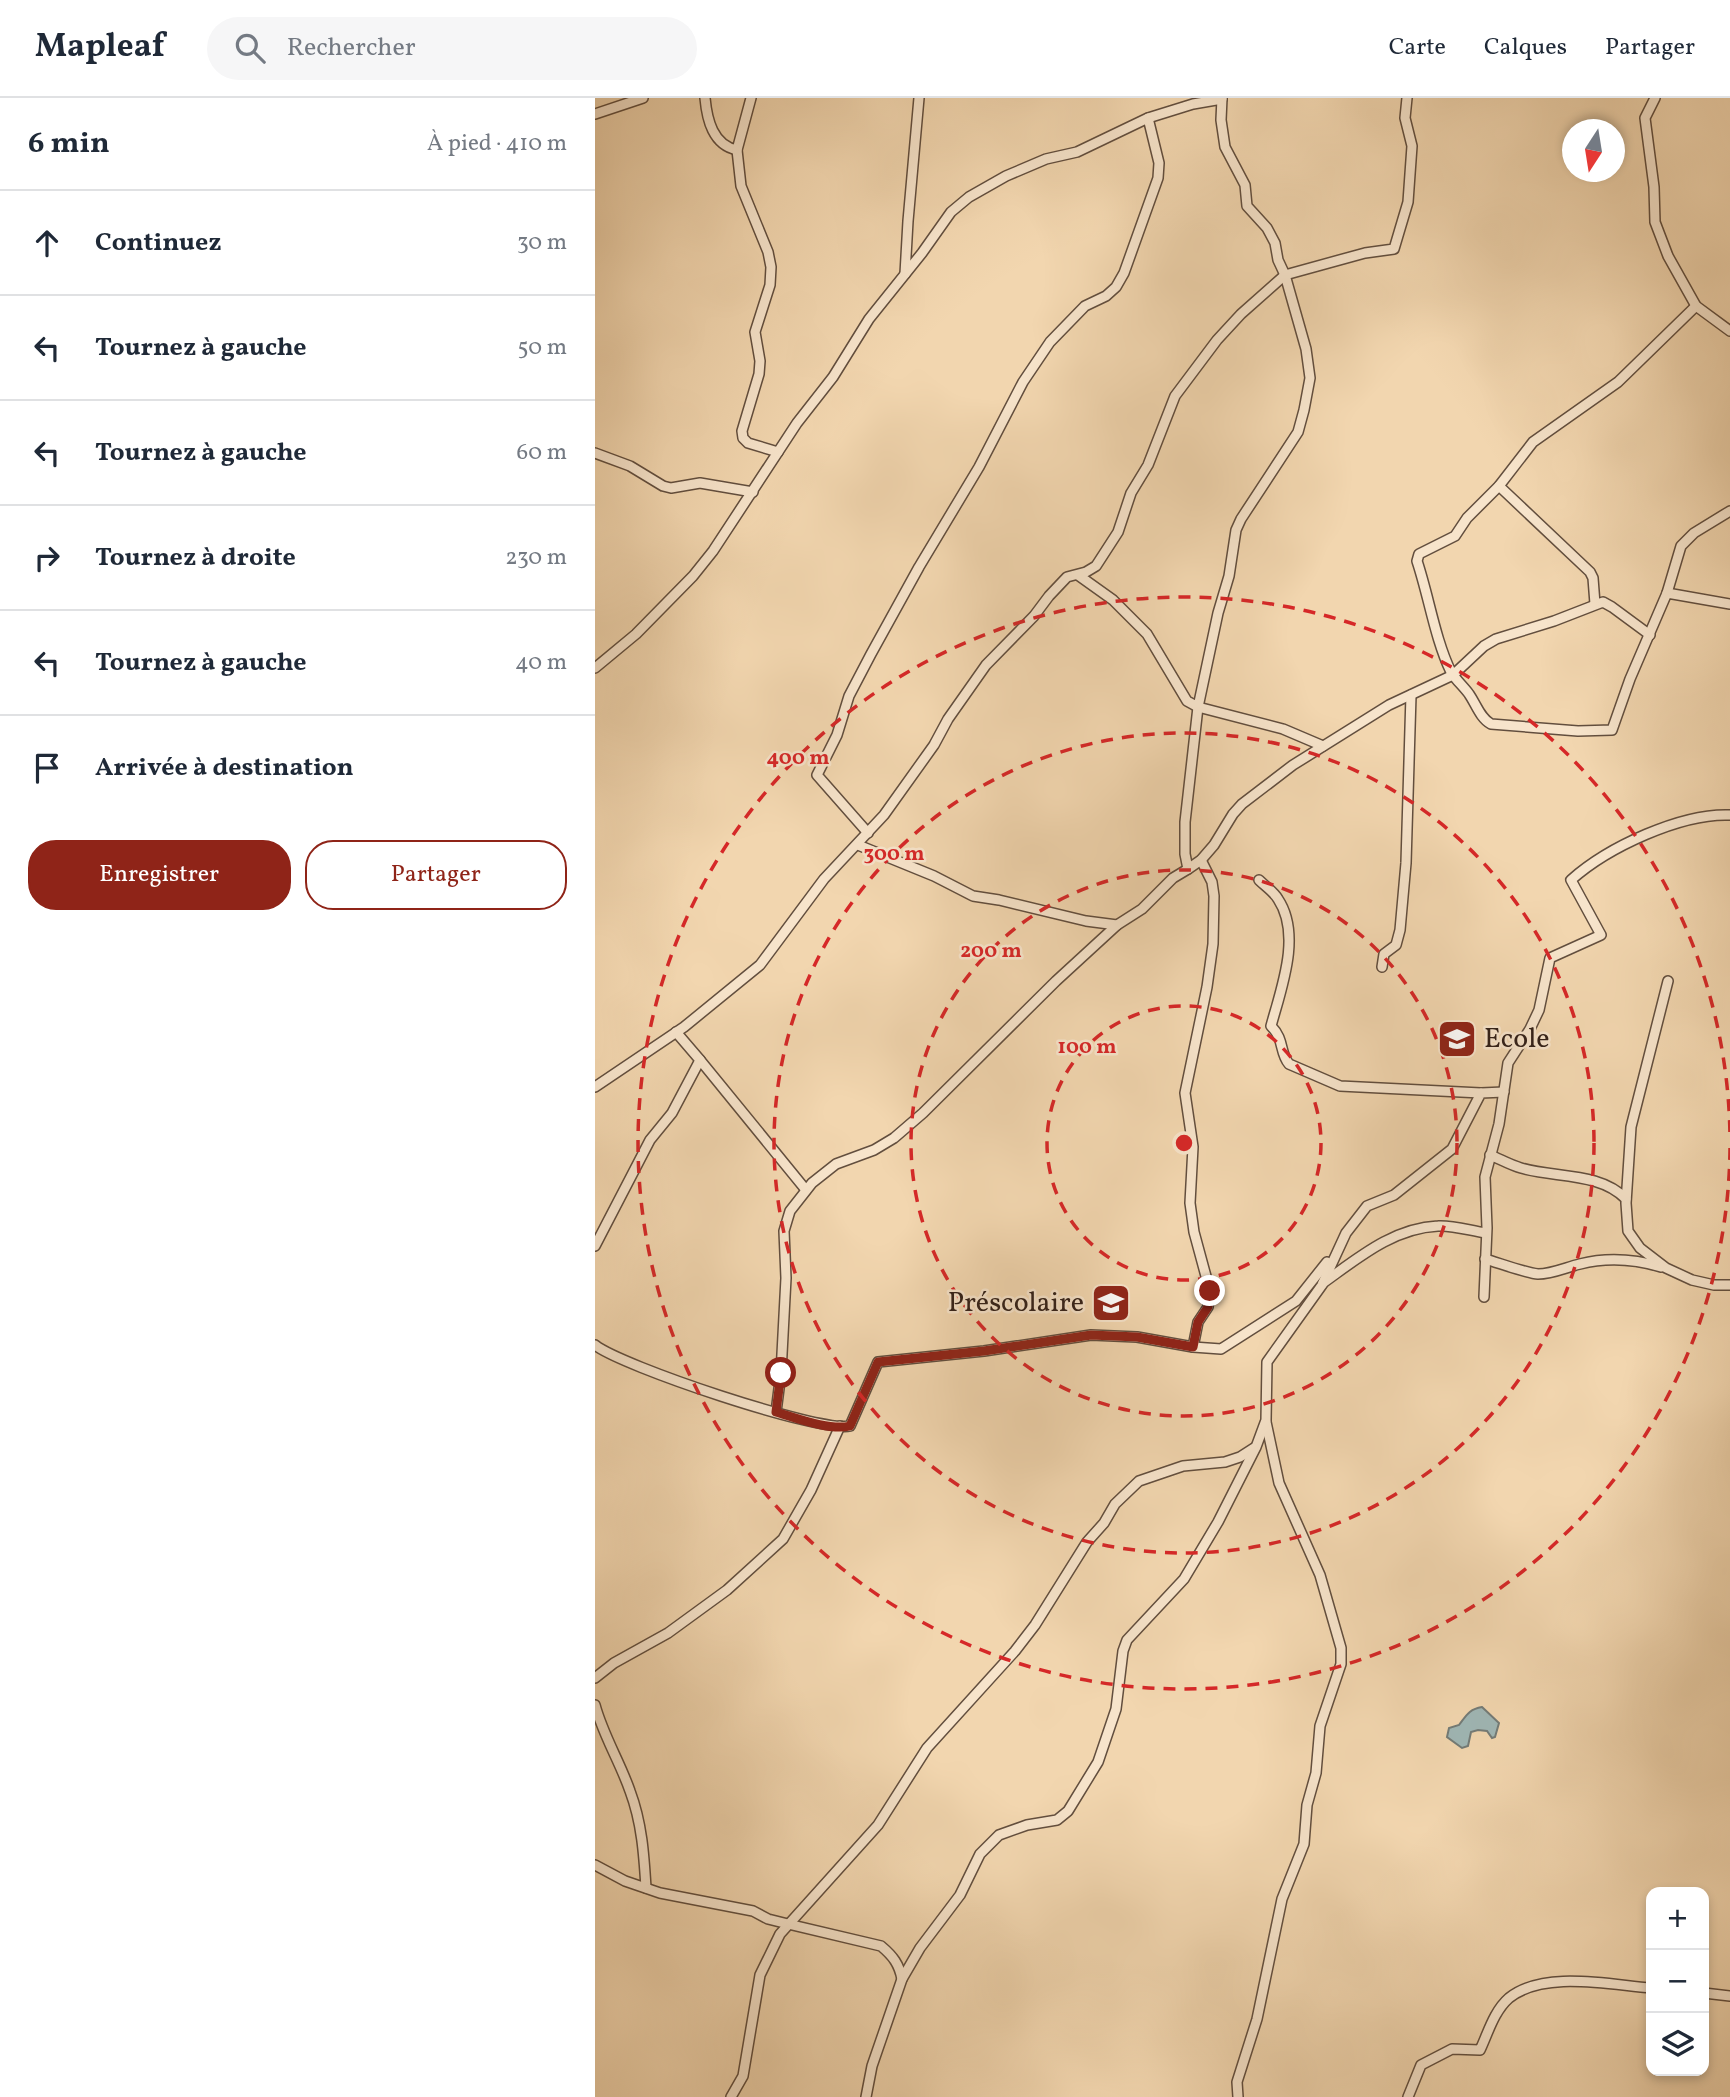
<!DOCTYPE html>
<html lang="fr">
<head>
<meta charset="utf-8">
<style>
	:root { --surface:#fff; --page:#f6f6f7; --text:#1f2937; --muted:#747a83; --line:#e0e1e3; --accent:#8f2418 }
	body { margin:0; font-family:Vollkorn,serif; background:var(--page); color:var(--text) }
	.controls { position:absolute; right:21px; bottom:21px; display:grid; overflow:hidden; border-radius:14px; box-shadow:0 4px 10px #0003 }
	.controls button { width:63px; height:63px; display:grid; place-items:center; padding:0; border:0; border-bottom:2px solid var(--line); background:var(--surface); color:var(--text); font:35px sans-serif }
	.compass { position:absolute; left:967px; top:21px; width:63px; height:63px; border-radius:50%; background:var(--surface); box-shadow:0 4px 10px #0003; rotate:192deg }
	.stop { position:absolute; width:21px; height:21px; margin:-16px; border:5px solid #8f2418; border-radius:50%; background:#fff }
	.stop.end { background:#8f2418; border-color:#fff; box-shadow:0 2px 7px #0008 }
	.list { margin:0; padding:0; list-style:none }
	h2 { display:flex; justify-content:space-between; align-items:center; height:91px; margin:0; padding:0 28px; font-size:30px }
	h2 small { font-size:23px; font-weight:400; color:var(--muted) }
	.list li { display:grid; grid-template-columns:46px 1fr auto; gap:21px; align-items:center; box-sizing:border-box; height:105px; padding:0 28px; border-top:2px solid var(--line) }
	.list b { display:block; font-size:26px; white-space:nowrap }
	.list em { font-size:23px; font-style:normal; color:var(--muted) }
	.actions { display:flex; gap:14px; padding:21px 28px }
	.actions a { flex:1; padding:16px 0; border:2px solid var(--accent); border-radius:28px; text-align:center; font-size:24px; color:var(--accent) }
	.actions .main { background:var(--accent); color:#fff }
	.icon { flex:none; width:38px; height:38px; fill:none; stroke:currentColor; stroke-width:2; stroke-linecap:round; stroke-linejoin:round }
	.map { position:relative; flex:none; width:1135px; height:1999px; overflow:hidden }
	header { display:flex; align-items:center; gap:42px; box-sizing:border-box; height:98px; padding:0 35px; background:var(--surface); border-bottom:2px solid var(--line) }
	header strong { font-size:33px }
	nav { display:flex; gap:38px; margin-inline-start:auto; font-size:24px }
	.search { width:490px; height:63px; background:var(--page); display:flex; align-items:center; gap:18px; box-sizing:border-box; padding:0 24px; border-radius:38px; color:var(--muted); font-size:26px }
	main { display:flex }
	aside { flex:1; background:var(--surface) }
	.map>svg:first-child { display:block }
	.water { fill:#9fb7b6; stroke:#737b77; stroke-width:2 }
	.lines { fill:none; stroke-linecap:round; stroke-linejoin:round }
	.minor-casing { stroke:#624e3e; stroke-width:12 }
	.minor { stroke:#f7e4cb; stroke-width:9 }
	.route { stroke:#8f2418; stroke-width:9 }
	.ring { fill:none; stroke:#d62828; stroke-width:3.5; stroke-dasharray:12 9 }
	.labels { text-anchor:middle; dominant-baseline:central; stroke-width:5; stroke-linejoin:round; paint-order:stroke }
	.poi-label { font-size:28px; fill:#322018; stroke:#f7e4cb; text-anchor:start }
	.centre { fill:#d62828; stroke:#f7e4cb; stroke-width:3.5 }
	.ring-label { font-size:21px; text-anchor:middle; font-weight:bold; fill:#d62828; stroke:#f7e4cb; stroke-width:5; stroke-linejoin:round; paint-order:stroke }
</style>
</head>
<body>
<header>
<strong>Mapleaf</strong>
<div class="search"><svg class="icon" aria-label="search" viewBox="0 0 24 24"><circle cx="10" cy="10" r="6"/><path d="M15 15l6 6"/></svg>Rechercher</div>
<nav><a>Carte</a><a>Calques</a><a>Partager</a></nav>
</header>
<main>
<aside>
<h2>6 min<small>À pied · 410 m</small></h2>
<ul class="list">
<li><svg class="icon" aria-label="ahead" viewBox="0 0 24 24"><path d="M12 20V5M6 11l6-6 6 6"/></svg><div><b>Continuez</b></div><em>30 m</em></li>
<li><svg class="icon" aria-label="left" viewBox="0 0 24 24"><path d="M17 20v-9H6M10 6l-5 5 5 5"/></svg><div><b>Tournez à gauche</b></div><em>50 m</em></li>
<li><svg class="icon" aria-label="left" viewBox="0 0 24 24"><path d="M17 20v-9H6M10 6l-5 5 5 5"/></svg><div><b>Tournez à gauche</b></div><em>60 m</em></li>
<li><svg class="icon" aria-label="right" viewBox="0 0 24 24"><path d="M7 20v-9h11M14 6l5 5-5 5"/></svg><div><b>Tournez à droite</b></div><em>230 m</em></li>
<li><svg class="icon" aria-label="left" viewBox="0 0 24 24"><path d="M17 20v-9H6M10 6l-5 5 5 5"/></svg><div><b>Tournez à gauche</b></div><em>40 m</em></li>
<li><svg class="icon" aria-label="arrive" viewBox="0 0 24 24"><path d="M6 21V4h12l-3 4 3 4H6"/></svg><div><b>Arrivée à destination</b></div></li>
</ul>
<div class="actions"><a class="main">Enregistrer</a><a>Partager</a></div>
</aside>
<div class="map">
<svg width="1135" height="1999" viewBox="0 0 1135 1999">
	<rect width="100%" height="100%" fill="#f2d6af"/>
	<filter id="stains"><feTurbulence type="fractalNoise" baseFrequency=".00286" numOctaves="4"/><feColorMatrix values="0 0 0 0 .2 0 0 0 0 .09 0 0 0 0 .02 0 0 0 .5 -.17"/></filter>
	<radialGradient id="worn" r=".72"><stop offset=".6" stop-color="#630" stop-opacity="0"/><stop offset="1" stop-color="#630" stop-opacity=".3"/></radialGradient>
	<path class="water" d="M 887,1609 L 904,1625 L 900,1639 L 897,1640 L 892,1633 L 883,1632 L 876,1634 L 873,1648 L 867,1650 L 852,1639 L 854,1630 L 864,1627 C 871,1618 874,1611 887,1609 Z"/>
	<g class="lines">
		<g class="minor-casing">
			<g id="minor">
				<path d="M 110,0 C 112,22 118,47 142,52"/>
				<polyline points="156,0 142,52 146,88 173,154 176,169 175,187 160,234 165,263 164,276 147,333 148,340 153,345 183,354"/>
				<polyline points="1060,0 1050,20 1059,89 1060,124 1073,158 1101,208 1135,233"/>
				<polyline points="0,16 48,0"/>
				<polyline points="310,176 313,123 324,0"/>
				<path d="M 1101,208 L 1023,284 L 938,344 L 904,388 L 872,420 L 860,438 L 824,456 L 822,463 C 834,499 840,541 856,574 C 861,582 868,588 874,596 C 881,606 885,620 896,626 L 983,633 L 1017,632 L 1035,581 L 1072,495 L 1135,506"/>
				<polyline points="0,355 35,368 68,388 76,390 105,385 158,394"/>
				<polyline points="904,388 995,474 998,480 1000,506"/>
				<polyline points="483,477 518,502 552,536 592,603 603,609 688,631 728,648"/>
				<polyline points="1072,495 1086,448 1099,435 1135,413"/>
				<polyline points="0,570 41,536 98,478 118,453 202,325 238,279 274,221 327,155 356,114 374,99 411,78 451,61 482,54 553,20 598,6 627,1"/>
				<polyline points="273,735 222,677 242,637 254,598 276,556 324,469 384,369 428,284 455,244 490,208 511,198 521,189 529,175 563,80 564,65 553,20"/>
				<polyline points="263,747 339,778 378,798 404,802 491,823 522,827"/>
				<polyline points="593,771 606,762 619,747 638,716 647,706 698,667 794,607 858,577 889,548 901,541 959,523 1008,504 1017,509 1055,537"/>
				<path d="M 664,782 C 670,788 679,794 683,801 C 707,837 686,891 676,928 C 690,942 684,954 694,966 L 745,988 L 886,995"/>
				<polyline points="787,869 789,856 801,847 805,832 811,765 816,597"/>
				<polyline points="1073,883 1036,1029 1031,1105 1033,1133 1045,1150 1071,1170 1097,1182 1119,1187 1135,1187"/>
				<polyline points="105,962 211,1092"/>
				<polyline points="0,989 89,929 165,867 229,781 289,717 339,647 353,621 391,567 439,518 454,498 472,479 491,474 501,468 523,434 536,395 553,367 580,298 622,242 646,216 690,177 770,155 799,151 813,104 817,48 810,20 812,0"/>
				<path d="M 895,1057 C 905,1061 915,1067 926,1070 C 960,1080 1005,1074 1031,1101"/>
				<polyline points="0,1148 55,1042 77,1015 105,962 81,934"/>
				<path d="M 890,1161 C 904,1165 931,1175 943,1176 C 957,1176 972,1169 985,1166 C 1013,1159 1039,1161 1066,1169"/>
				<path d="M 728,1185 C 763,1160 798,1130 843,1128 C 858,1127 876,1133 891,1135"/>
				<path d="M 889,1199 L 892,1130 L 890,1079 L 904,1026 L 913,965 L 935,931 L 944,912 L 955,860 L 1006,837 L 976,782 C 1013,749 1086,715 1135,717"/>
				<path d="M 0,1247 C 26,1268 225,1335 255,1328 L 283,1264 L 389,1253 L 496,1237 L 542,1239 L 598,1249 L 626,1251 L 701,1203 L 732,1164"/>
				<polyline points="598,1249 603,1224 613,1209 615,1193 599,1134 595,1105 598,1049 590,995 612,889 618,846 619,798 617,784 606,762"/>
				<polyline points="181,1314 186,1275 191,1180 189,1133 195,1113 217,1085 241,1066 279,1052 299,1040 328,1015 461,883 522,827 547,811 578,780 593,771 590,756 590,724 603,609 623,515 634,478 641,432 646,421 703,334 709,312 715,280 711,251 690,177 683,162 680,145 672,130 652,108 650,87 630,49 626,22 627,0"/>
				<polyline points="0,1580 19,1565 73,1535 132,1492 188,1441 216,1392 245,1328"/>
				<path d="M 0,1607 C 8,1637 25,1664 35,1693 C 47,1725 49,1757 51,1790"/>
				<path d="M 0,1767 L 30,1783 L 65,1795 L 158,1813 L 173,1821 L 193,1826 L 286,1848 C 298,1858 304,1866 307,1881"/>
				<polyline points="1109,1895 1135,1898"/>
				<polyline points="136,1999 148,1978 165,1877 185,1836 283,1727 332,1650 420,1553 440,1527 492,1444 509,1425 520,1406 544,1383 588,1368 630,1364 645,1359 659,1350"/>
				<polyline points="271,1999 277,1968 307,1881 325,1850 365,1797 385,1756 404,1737 432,1727 462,1722 473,1713 503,1664 521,1611 528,1553 532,1542 589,1481 623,1424 661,1349 671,1322 672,1264 727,1187 751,1135 772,1108 799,1097 857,1051 886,995 909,994"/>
				<polyline points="643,1999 642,1984 662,1921 687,1801 709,1746 712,1707 721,1675 725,1628 746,1566 746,1550 725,1477 684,1385 671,1324"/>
				<path d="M 813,1999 L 826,1967 L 857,1951 L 885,1952 C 893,1935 899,1913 914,1900 C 949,1872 1015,1887 1056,1890"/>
			</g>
		</g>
		<use href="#minor" class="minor"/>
	</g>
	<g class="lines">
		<path class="route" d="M 186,1275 L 181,1314 C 201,1320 235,1333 255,1328 L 283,1264 L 389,1253 L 496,1237 L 542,1239 L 598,1249 L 603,1224 L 613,1209 L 615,1193"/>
	</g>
	<g class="ring">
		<circle cx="589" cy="1045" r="137"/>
		<circle cx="589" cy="1045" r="273"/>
		<circle cx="589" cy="1045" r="410"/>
		<path d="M1135 1050A546 546 0 1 1 1135 1040"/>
	</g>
	<defs>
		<g id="school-square" transform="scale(2.0125)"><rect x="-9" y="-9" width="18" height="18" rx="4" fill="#8f2418" stroke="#f7e4cb"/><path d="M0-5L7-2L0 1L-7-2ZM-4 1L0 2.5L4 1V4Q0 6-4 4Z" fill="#fff"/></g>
	</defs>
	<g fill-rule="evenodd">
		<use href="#school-square" x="862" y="941"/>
		<use href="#school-square" x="516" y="1205"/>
	</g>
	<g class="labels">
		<g class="poi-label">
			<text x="889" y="941">Ecole</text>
			<text x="489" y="1205" text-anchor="end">Préscolaire</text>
		</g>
	</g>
	<circle cx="589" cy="1045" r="10" class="centre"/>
	<g class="ring-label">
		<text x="203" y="666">400 m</text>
		<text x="299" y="762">300 m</text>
		<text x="396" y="859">200 m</text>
		<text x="492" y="955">100 m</text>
	</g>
	<rect width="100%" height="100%" filter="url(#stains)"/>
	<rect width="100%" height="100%" fill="url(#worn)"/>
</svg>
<div class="controls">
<button>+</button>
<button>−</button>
<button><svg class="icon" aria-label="layers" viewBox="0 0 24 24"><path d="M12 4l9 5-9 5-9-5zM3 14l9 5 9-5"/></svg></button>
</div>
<svg class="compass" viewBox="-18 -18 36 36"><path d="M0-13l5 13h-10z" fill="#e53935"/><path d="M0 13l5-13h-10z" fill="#747a83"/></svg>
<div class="stop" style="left:186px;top:1275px"></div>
<div class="stop end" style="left:615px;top:1193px"></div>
</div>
</main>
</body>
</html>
